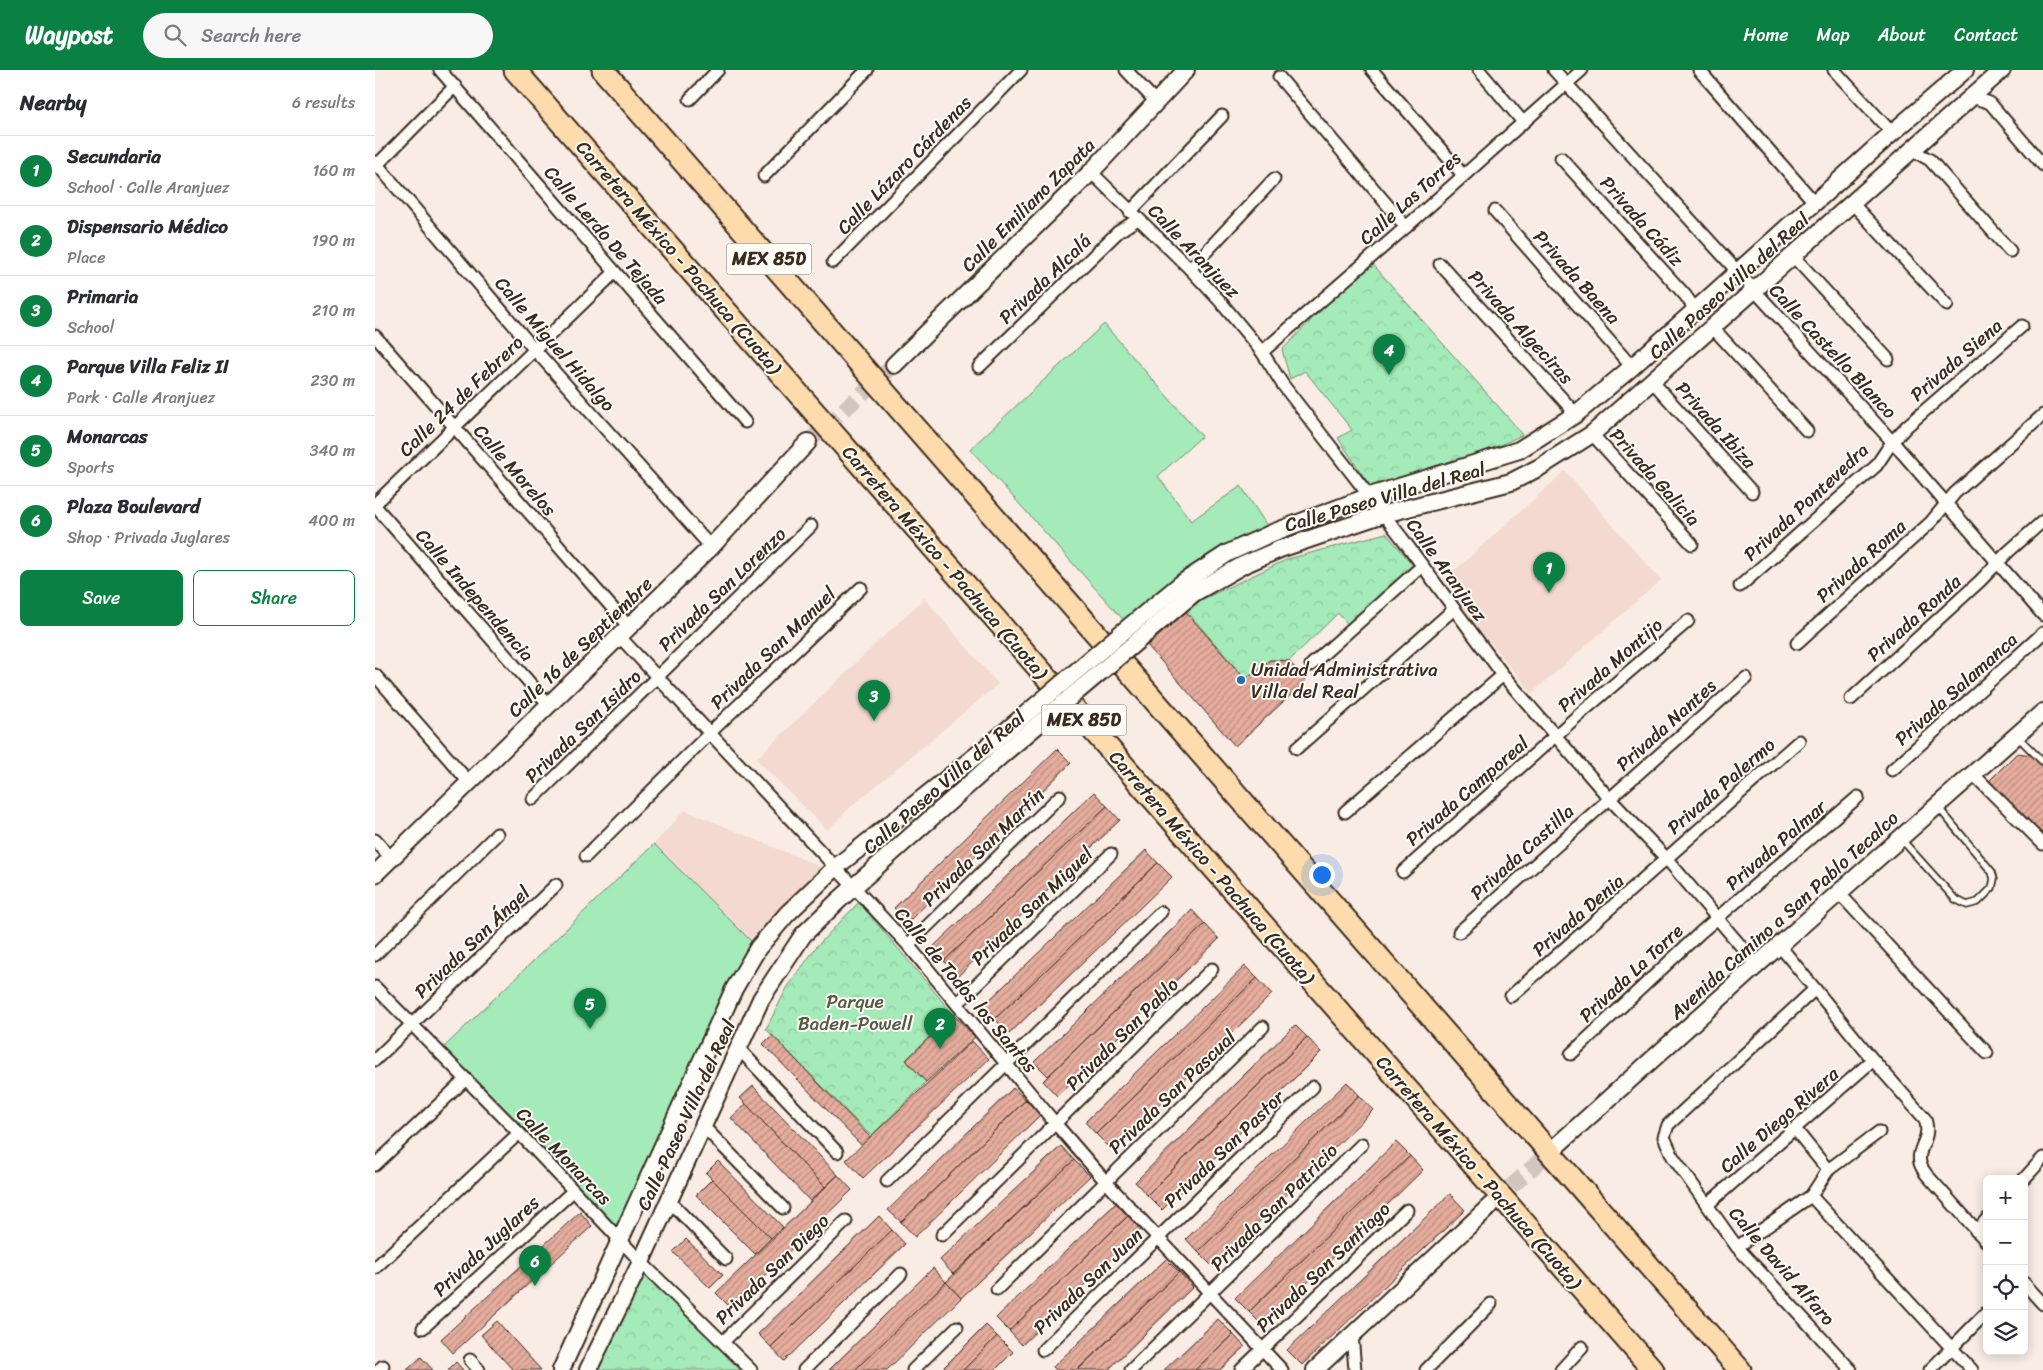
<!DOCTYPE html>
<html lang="en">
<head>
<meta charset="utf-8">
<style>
	:root { --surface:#fff; --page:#f7f7f7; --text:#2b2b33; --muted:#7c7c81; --line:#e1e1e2; --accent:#0b8043 }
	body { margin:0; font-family:Sriracha,sans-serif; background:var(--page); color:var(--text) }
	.controls { position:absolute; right:15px; bottom:15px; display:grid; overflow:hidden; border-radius:8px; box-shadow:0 2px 12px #0003 }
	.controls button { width:45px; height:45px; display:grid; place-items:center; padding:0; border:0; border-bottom:1px solid var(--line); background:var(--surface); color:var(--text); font:25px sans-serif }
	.you { position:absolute; left:946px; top:804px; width:18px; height:18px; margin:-12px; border:4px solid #fff; border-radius:50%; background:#1a73e8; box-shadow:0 0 0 8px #1a73e833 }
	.badge { display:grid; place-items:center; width:32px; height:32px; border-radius:50%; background:var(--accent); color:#fff; font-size:16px; font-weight:700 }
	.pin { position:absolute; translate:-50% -41px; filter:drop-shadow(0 1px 2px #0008) }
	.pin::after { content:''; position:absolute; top:26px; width:18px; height:15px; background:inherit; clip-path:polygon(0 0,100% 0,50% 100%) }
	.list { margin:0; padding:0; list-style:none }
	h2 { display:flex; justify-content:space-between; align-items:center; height:65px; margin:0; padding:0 20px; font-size:21px }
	h2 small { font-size:16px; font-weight:400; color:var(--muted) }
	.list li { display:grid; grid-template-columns:32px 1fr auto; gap:15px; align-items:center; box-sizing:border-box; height:70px; padding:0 20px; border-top:1px solid var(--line) }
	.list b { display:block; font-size:19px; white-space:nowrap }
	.list p { margin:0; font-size:16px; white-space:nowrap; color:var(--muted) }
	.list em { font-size:16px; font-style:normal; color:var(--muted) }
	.actions { display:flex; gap:10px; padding:15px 20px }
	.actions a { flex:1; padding:11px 0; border:1px solid var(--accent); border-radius:8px; text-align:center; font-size:18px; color:var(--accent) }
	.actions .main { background:var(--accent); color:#fff }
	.icon { flex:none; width:28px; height:28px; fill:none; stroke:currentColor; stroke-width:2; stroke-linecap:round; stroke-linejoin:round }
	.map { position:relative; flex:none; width:1668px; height:1300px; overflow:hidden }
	header { display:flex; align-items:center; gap:30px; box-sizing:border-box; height:70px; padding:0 25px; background:var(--accent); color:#fff }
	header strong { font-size:24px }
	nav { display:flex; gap:28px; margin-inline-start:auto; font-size:18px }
	.search { width:350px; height:45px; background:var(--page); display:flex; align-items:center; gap:12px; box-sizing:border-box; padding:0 18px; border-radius:28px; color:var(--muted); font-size:19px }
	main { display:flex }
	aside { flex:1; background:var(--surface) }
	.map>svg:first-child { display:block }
	.built { fill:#f3d9d0 }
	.forest { fill:url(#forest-crowns); stroke:#708a6c }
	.pitch { fill:#a4ebb9; stroke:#708a6c }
	.building { fill:url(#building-hatch); stroke:#3b2a1e }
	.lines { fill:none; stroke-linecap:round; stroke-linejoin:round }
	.secondary-tunnel { stroke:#d2c5bd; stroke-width:16; stroke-dasharray:16 8; stroke-linecap:butt }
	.lane-casing { stroke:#3b2a1e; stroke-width:9 }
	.street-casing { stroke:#3b2a1e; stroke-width:15 }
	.secondary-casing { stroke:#3b2a1e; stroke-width:20 }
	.highway-casing { stroke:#3b2a1e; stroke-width:25 }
	.lane { stroke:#fdfcf7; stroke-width:5.5 }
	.street { stroke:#fdfcf7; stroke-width:11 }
	.secondary { stroke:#fdfcf7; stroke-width:16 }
	.highway { stroke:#fedbac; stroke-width:21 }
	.secondary-bridge-casing { stroke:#3b2a1e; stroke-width:20; stroke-linecap:butt }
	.secondary-bridge { stroke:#fdfcf7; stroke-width:16 }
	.poi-dot { fill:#1f6fb2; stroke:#fdfcf7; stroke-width:2 }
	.labels { text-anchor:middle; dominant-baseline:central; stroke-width:4; stroke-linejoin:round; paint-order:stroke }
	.shield { fill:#fdfcf7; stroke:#75695f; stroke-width:1 }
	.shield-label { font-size:18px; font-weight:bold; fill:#3b2a1e }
	.street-label { font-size:19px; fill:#3b2a1e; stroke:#fdfcf7 }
	.poi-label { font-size:19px; fill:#3b2a1e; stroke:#fdfcf7; text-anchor:start }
	.park-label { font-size:19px; fill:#555a45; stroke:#fdfcf7 }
</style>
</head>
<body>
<header>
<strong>Waypost</strong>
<div class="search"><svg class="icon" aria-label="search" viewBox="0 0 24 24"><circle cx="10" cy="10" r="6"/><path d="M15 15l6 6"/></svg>Search here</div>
<nav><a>Home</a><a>Map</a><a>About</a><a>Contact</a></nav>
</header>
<main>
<aside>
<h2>Nearby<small>6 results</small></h2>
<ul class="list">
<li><span class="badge">1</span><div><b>Secundaria</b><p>School · Calle Aranjuez</p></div><em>160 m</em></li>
<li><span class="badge">2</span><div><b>Dispensario Médico</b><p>Place</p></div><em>190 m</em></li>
<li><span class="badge">3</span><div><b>Primaria</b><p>School</p></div><em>210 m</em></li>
<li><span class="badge">4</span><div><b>Parque Villa Feliz II</b><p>Park · Calle Aranjuez</p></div><em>230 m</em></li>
<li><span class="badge">5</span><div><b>Monarcas</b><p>Sports</p></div><em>340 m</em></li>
<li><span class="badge">6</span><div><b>Plaza Boulevard</b><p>Shop · Privada Juglares</p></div><em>400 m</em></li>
</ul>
<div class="actions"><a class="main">Save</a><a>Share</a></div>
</aside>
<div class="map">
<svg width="1668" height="1300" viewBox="0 0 1668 1300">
	<defs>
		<pattern id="forest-crowns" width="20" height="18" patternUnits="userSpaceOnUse" patternTransform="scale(1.25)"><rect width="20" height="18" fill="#a4ebb9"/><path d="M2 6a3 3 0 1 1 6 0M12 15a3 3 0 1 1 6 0" fill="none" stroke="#8eca9f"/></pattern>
		<pattern id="building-hatch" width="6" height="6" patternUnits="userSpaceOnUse" patternTransform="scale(1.25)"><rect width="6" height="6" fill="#e6ad9e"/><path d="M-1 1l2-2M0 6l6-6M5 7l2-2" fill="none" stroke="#bc8d80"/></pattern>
	</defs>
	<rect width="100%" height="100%" fill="#f8ece5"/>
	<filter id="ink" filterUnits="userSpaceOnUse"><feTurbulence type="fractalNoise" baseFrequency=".02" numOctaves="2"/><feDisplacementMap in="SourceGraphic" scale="10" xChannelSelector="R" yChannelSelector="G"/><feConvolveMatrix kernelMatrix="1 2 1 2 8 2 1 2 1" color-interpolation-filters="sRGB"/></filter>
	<g filter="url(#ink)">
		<g class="built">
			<polygon points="1190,401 1286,510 1157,623 1085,536 1068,511"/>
			<polygon points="549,528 623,614 472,740 453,760 381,689"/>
			<polygon points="310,740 458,802 383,878 279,774"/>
		</g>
		<g class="forest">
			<polygon points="994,190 1138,353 1147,365 1119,378 995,416 963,368 977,360 930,301 915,309 907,280"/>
			<polygon points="1011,463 1043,501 975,557 963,543 914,591 895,590 870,609 812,541 826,530 913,489"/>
			<polygon points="484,832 578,944 531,990 551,1012 496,1066 391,959 412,918 442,876"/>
			<polygon points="266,1194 369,1295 365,1300 214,1300"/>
		</g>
		<g class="pitch">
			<polygon points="729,254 827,366 783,406 816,451 866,416 896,462 754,556 595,379"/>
			<polygon points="279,774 383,878 243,1167 64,982"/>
		</g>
		<g class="building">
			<polygon points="811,542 870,609 895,590 914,591 931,611 860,676 772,575"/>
			<polygon points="682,679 696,693 533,852 519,838"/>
			<polygon points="1642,683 1657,685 1668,696 1668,769 1612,713"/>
			<polygon points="719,722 732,736 569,891 557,878"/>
			<polygon points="732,736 745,750 583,906 569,891"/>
			<polygon points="771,780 783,793 620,949 608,936"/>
			<polygon points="783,793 797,807 634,964 620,949"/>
			<polygon points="817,840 830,854 673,1006 659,992"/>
			<polygon points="830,854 844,869 682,1026 668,1011"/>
			<polygon points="870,896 882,908 721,1064 710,1052"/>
			<polygon points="882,908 897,924 737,1080 721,1064"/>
			<polygon points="578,944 600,967 551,1012 531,990"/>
			<polygon points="920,955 932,967 772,1125 760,1112"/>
			<polygon points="397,965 495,1067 487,1076 388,974"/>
			<polygon points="932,967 946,982 787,1140 772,1125"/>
			<polygon points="597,971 614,989 488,1108 471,1090"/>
			<polygon points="972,1012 984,1025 823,1182 811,1169"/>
			<polygon points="378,1016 463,1105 450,1117 365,1028"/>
			<polygon points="638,1018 651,1030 526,1152 513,1140"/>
			<polygon points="984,1025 998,1040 838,1197 823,1182"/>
			<polygon points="651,1030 665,1045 540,1167 526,1152"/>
			<polygon points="371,1034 450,1117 435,1131 356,1048"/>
			<polygon points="1021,1072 1035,1086 874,1242 860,1228"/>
			<polygon points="686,1076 699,1090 578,1204 565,1190"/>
			<polygon points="1035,1086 1048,1100 888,1256 874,1242"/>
			<polygon points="699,1090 715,1106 586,1228 571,1212"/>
			<polygon points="343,1091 408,1157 396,1168 331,1103"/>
			<polygon points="463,1105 477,1120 356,1238 341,1223"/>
			<polygon points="337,1109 396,1168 380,1184 321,1125"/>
			<polygon points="1075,1124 1090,1140 927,1295 912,1280"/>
			<polygon points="741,1133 753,1146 634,1261 621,1248"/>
			<polygon points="205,1142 217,1156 78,1283 66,1269"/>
			<polygon points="504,1146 517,1160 396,1277 383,1264"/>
			<polygon points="753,1146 766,1160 647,1275 634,1261"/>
			<polygon points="517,1160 530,1174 409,1291 396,1277"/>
			<polygon points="311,1169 348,1205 335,1218 298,1182"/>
			<polygon points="791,1189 804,1202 702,1300 681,1300 678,1297"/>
			<polygon points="558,1198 571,1212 480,1300 454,1300"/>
			<polygon points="804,1202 818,1217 733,1300 703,1300"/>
			<polygon points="571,1212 586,1228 512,1300 480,1300"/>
			<polygon points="843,1249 858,1264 820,1300 789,1300"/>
			<polygon points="122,1251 166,1300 138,1300 106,1265"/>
			<polygon points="611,1255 622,1266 588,1300 566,1300"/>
			<polygon points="858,1264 870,1277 845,1300 820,1300"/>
			<polygon points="622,1266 638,1282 620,1300 588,1300"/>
			<polygon points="46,1287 58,1300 32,1300"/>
			<polygon points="81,1292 88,1300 73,1300"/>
		</g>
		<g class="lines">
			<g class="secondary-tunnel">
				<polyline points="433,372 519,295"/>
				<polyline points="1118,1133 1178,1079"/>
			</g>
			<g class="lane-casing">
				<g id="lane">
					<polyline points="1643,667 1668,692"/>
					<polyline points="1527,770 1580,829 1592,835 1603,832 1617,818 1619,809 1617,802 1563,737"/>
				</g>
			</g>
			<g class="street-casing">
				<g id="street">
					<polyline points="65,0 370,352"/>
					<polyline points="751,0 781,32"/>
					<polyline points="997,0 1088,105"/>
					<polyline points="1104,0 1148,52"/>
					<polyline points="1179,0 1523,378 1668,545"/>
					<polyline points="1324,0 1440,133"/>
					<polyline points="1459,0 1517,63"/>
					<polyline points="904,7 1031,157"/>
					<polyline points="1597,27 1615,33 1668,95"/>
					<polyline points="315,29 343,0"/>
					<polyline points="1537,80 1555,90 1635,181"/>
					<polyline points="1186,88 1310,225 1320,239"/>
					<polyline points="0,92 160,280 336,477"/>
					<polyline points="0,97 80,16"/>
					<polyline points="716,102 815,199 844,230 887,282 908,315 1027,468 1128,605 1234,728 1291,788 1382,895"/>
					<polyline points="389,106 492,0"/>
					<polyline points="1477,133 1572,235"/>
					<polyline points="1120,141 1257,297"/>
					<polyline points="755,142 847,46"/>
					<polyline points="1419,187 1513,289"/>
					<polyline points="458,192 646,0"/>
					<polyline points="1065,194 1201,344"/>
					<polyline points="815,199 899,109"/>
					<polyline points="1338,258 1432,361"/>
					<polyline points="0,266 254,557"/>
					<polyline points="887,282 1031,157 1207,0"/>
					<polyline points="604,297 743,162 763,149"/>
					<polyline points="1277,311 1377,422"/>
					<polyline points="1217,364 1317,474"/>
					<polyline points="0,434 240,202"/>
					<polyline points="0,436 175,636"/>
					<polyline points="1365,516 1501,396 1517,372 1532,356 1647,256"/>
					<polyline points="244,566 533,875 680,1053 731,1112 907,1300"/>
					<polyline points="1422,573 1556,452 1580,423 1668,345"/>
					<polyline points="936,595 1047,496"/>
					<polyline points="0,605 94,712"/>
					<polyline points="1476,629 1605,511 1633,482 1668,451"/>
					<polyline points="922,678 1079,539"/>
					<polyline points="1517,700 1668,563"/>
					<polyline points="1598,704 1668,774"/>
					<polyline points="158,729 436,456"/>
					<polyline points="970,742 1128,605"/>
					<polyline points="0,770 16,788"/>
					<polyline points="211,786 343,655 486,518"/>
					<polyline points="1028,802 1199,649 1313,551"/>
					<polyline points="1464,823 1612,983"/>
					<polyline points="1084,862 1371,608"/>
					<polyline points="533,875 685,726"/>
					<path d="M 1404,875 L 1498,990 L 1550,1049 C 1557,1070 1541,1077 1545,1093 C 1546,1097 1549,1101 1551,1104 L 1612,1172"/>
					<polyline points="0,885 122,764"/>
					<polyline points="0,917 144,1063 266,1192 376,1300"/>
					<polyline points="1440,919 1293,1055 1289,1067 1298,1087 1362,1177 1476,1300"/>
					<polyline points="1136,926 1424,671"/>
					<polyline points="582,934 736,784"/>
					<polyline points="364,979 462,1082"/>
					<polyline points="1196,984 1326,862 1483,727"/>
					<polyline points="0,990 181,815"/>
					<polyline points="329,1057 408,1138"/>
					<polyline points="1420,1059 1453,1100"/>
					<polyline points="0,1095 91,1009"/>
					<polyline points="1649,1109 1668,1088"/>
					<polyline points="512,1111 786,842"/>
					<polyline points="1436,1126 1597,1300"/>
					<polyline points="294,1131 351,1189"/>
					<polyline points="1332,1135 1498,990"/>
					<polyline points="1601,1161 1612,1149"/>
					<polyline points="567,1165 837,899"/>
					<polyline points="1362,1177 1436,1126 1453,1100 1504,1062"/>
					<polyline points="0,1198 144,1063"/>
					<polyline points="1649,1213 1668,1234"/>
					<polyline points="622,1219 888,957"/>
					<polyline points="48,1258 198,1121"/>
					<polyline points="977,1264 980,1300"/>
					<polyline points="348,1272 471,1151"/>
					<polyline points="668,1280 938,1017"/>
					<polyline points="95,1290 104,1300"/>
					<polyline points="4,1300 8,1296"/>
					<polyline points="429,1300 526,1204"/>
					<polyline points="538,1300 582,1257"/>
					<polyline points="756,1300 987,1074"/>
					<polyline points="866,1300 1032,1140"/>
					<polyline points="1051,1300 1116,1234"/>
					<polyline points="1186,1300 1207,1277"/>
					<polyline points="1555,1300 1612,1242"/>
				</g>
			</g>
			<g class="secondary-casing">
				<g id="secondary">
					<polyline points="519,295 716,102 811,0"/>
					<polyline points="744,565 807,513 853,483 897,463 995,426 1144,380 1201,344 1257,297 1517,63 1590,0"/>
					<polyline points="754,578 819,523 868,495 905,479 1009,444 1136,412 1165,397 1217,364 1627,0"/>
					<polyline points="0,804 336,477 433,372"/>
					<polyline points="1178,1079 1382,895 1668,642"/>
					<polyline points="186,1300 359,919 383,878 412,844 461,797 618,672"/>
					<polyline points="213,1300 266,1192 386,929 428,865 463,831 628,684"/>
					<polyline points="940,1300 1116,1135"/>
				</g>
			</g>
			<g class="highway-casing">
				<g id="highway">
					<polyline points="140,0 1278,1300"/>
					<polyline points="228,0 1365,1300"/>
				</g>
			</g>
			<use href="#lane" class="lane"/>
			<use href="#street" class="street"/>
			<use href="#secondary" class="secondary"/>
			<use href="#highway" class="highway"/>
			<g class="secondary-bridge-casing">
				<g id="secondary-bridge">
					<polyline points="618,672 744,565"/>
					<polyline points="628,684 754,578"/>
				</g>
			</g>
			<use href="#secondary-bridge" class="secondary-bridge"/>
		</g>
	</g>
	<circle class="poi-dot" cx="866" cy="610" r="5"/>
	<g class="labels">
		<g class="shield">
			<rect x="351.5" y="173.5" width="85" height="31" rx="4"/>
			<rect x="666.5" y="634.5" width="85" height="31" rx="4"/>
		</g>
		<g class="shield-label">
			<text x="394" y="189">MEX 85D</text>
			<text x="709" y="650">MEX 85D</text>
		</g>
		<g class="street-label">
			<text transform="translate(529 95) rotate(-46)">Calle Lázaro Cárdenas</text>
			<text transform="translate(1035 128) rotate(-42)">Calle Las Torres</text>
			<text transform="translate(653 135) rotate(-45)">Calle Emiliano Zapata</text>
			<text transform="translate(1267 151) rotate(48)">Privada Cádiz</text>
			<text transform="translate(231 165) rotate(49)">Calle Lerdo De Tejada</text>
			<text transform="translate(819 181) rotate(46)">Calle Aranjuez</text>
			<text transform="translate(304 187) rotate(49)">Carretera México - Pachuca (Cuota)</text>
			<text transform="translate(1202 207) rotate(48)">Privada Baena</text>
			<text transform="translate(670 209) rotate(-44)">Privada Alcalá</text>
			<text transform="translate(1354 216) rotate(-42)">Calle Paseo Villa del Real</text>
			<text transform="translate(1146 257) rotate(48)">Privada Algeciras</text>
			<text transform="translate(180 274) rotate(49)">Calle Miguel Hidalgo</text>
			<text transform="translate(1458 281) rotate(47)">Calle Castello Blanco</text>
			<text transform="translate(1581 290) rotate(-41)">Privada Siena</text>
			<text transform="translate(86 326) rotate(-44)">Calle 24 de Febrero</text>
			<text transform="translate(1341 355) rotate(48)">Privada Ibiza</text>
			<text transform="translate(140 400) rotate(49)">Calle Morelos</text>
			<text transform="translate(1280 407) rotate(48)">Privada Galicia</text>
			<text transform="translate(1010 427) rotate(-16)">Calle Paseo Villa del Real</text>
			<text transform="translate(1431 432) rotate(-43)">Privada Pontevedra</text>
			<text transform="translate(1486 491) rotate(-42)">Privada Roma</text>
			<text transform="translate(570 492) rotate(49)">Carretera México - Pachuca (Cuota)</text>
			<text transform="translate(1072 500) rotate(54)">Calle Aranjuez</text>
			<text transform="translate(347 519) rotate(-44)">Privada San Lorenzo</text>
			<text transform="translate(100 525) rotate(49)">Calle Independencia</text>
			<text transform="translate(1539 548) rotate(-42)">Privada Ronda</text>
			<text transform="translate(205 577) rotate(-44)">Calle 16 de Septiembre</text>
			<text transform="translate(398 578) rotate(-44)">Privada San Manuel</text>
			<text transform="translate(1235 595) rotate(-41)">Privada Montijo</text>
			<text transform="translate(1581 619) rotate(-42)">Privada Salamanca</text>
			<text transform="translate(1291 655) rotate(-42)">Privada Nantes</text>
			<text transform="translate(208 656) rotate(-44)">Privada San Isidro</text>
			<text transform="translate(569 712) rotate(-41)">Calle Paseo Villa del Real</text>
			<text transform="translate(1346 716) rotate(-41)">Privada Palermo</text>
			<text transform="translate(1092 721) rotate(-41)">Privada Camporeal</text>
			<text transform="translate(1401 775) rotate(-41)">Privada Palmar</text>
			<text transform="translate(608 777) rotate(-44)">Privada San Martín</text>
			<text transform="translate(1147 782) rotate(-42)">Privada Castilla</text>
			<text transform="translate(837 797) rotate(49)">Carretera México - Pachuca (Cuota)</text>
			<text transform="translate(657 836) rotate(-44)">Privada San Miguel</text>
			<text transform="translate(1203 845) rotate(-41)">Privada Denia</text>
			<text transform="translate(1409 845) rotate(-42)">Avenida Camino a San Pablo Tecalco</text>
			<text transform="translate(97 872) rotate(-44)">Privada San Ángel</text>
			<text transform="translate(1256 903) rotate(-43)">Privada La Torre</text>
			<text transform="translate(591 920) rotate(50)">Calle de Todos los Santos</text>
			<text transform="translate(747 964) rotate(-45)">Privada San Pablo</text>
			<text transform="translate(797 1022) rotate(-44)">Privada San Pascual</text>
			<text transform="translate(311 1045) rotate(-65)">Calle Paseo Villa del Real</text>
			<text transform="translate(1404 1050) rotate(-41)">Calle Diego Rivera</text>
			<text transform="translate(849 1079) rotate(-44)">Privada San Pastor</text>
			<text transform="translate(189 1086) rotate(46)">Calle Monarcas</text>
			<text transform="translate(1104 1102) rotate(49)">Carretera México - Pachuca (Cuota)</text>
			<text transform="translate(899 1137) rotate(-45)">Privada San Patricio</text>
			<text transform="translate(111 1176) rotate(-43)">Privada Juglares</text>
			<text transform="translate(1407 1196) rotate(49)">Calle David Alfaro</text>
			<text transform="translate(948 1197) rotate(-44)">Privada San Santiago</text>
			<text transform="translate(397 1199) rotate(-44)">Privada San Diego</text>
			<text transform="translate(713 1211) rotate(-44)">Privada San Juan</text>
		</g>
		<g class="poi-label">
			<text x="876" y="599">Unidad Administrativa<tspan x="876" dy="22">Villa del Real</tspan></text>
		</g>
		<g class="park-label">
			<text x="480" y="931">Parque<tspan x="480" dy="22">Baden-Powell</tspan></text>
		</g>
	</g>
</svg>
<div class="controls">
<button>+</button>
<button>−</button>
<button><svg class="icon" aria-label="locate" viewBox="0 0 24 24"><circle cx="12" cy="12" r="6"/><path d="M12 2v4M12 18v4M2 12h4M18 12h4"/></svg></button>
<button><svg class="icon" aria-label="layers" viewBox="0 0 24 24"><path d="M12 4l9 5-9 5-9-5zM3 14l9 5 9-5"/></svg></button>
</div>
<div class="you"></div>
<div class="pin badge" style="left:1174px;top:523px">1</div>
<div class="pin badge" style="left:565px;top:979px">2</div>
<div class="pin badge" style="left:499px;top:651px">3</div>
<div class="pin badge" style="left:1014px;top:305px">4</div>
<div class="pin badge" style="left:215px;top:959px">5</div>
<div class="pin badge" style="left:160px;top:1216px">6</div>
</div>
</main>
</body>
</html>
